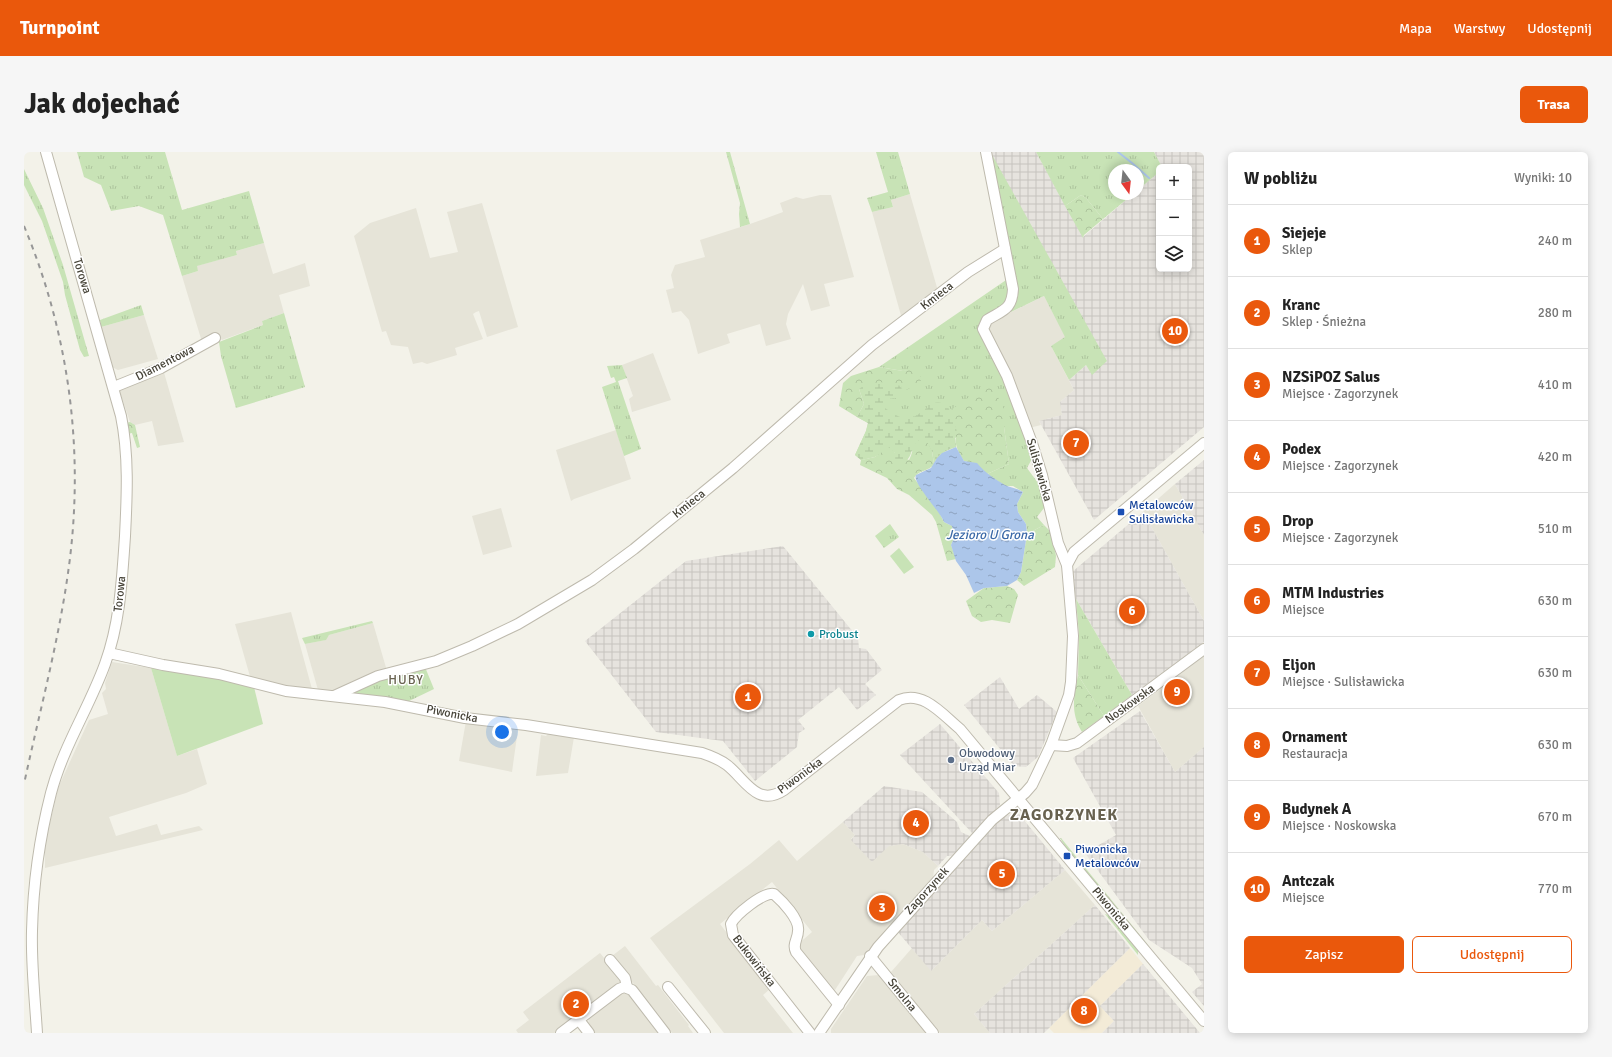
<!DOCTYPE html>
<html lang="pl">
<head>
<meta charset="utf-8">
<style>
	:root { --surface:#fff; --page:#f6f6f6; --text:#222; --muted:#767676; --line:#e0e0e0; --accent:#ea580c }
	body { margin:0; font-family:Signika,sans-serif; background:var(--page); color:var(--text) }
	.controls { position:absolute; right:12px; top:12px; display:grid; overflow:hidden; border-radius:6px; box-shadow:0 2px 10px #0003 }
	.controls button { width:36px; height:36px; display:grid; place-items:center; padding:0; border:0; border-bottom:1px solid var(--line); background:var(--surface); color:var(--text); font:20px sans-serif }
	.compass { position:absolute; left:1084px; top:12px; width:36px; height:36px; border-radius:50%; background:var(--surface); box-shadow:0 2px 10px #0003; rotate:165deg }
	.you { position:absolute; left:478px; top:580px; width:14px; height:14px; margin:-10px; border:3px solid #fff; border-radius:50%; background:#1a73e8; box-shadow:0 0 0 6px #1a73e833 }
	.badge { display:grid; place-items:center; width:26px; height:26px; border-radius:50%; background:var(--accent); color:#fff; font-size:13px; font-weight:700 }
	.pin { position:absolute; translate:-50% -50%; border:2px solid #fff; box-shadow:0 1px 4px #0006 }
	.list { margin:0; padding:0; list-style:none }
	h2 { display:flex; justify-content:space-between; align-items:center; height:52px; margin:0; padding:0 16px; font-size:17px }
	h2 small { font-size:13px; font-weight:400; color:var(--muted) }
	.list li { display:grid; grid-template-columns:26px 1fr auto; gap:12px; align-items:center; box-sizing:border-box; height:72px; padding:0 16px; border-top:1px solid var(--line) }
	.list b { display:block; font-size:15px; white-space:nowrap }
	.list p { margin:0; font-size:13px; white-space:nowrap; color:var(--muted) }
	.list em { font-size:13px; font-style:normal; color:var(--muted) }
	.actions { display:flex; gap:8px; padding:12px 16px }
	.actions a { flex:1; padding:9px 0; border:1px solid var(--accent); border-radius:6px; text-align:center; font-size:14px; color:var(--accent) }
	.actions .main { background:var(--accent); color:#fff }
	.icon { flex:none; width:22px; height:22px; fill:none; stroke:currentColor; stroke-width:2; stroke-linecap:round; stroke-linejoin:round }
	.map { position:relative; flex:none; width:1180px; height:881px; overflow:hidden; border-radius:6px }
	header { display:flex; align-items:center; gap:24px; box-sizing:border-box; height:56px; padding:0 20px; background:var(--accent); color:#fff }
	header strong { font-size:19px }
	nav { display:flex; gap:22px; margin-inline-start:auto; font-size:14px }
	.intro { display:flex; align-items:center; justify-content:space-between; box-sizing:border-box; height:96px; padding:0 24px }
	h1 { margin:0; font-size:28px }
	.button { padding:10px 18px; border-radius:6px; background:var(--accent); color:#fff; font-size:14px; font-weight:700 }
	main { display:flex; gap:24px; padding:0 24px }
	aside { flex:1; background:var(--surface); border-radius:6px; box-shadow:0 2px 10px #0003 }
	.map>svg:first-child { display:block }
	.residential { fill:#e6e4d8 }
	.commercial { fill:#f3ebd7 }
	.industrial { fill:url(#industrial-grid) }
	.grass { fill:url(#grass-tufts) }
	.forest { fill:url(#forest-crowns) }
	.wetland { fill:url(#wetland-marsh) }
	.garden { fill:#c8e3b6 }
	.water { fill:url(#water-ripples) }
	.lines { fill:none; stroke-linecap:round; stroke-linejoin:round }
	.stream { stroke:#acc6ea; stroke-width:2 }
	.minor-casing { stroke:#bebaad; stroke-width:12 }
	.minor { stroke:#fff; stroke-width:10 }
	.rail { stroke:#979797; stroke-width:2; stroke-dasharray:5 5; stroke-linecap:butt }
	.transit-dot { fill:#1a4fb4; stroke:#fff; stroke-width:1.5 }
	.culture-dot { fill:#0f9aa8; stroke:#fff; stroke-width:1.5 }
	.service-dot { fill:#5c6f8a; stroke:#fff; stroke-width:1.5 }
	.labels { text-anchor:middle; dominant-baseline:central; stroke-width:3; stroke-linejoin:round; paint-order:stroke }
	.street-label { font-size:12px; fill:#464338; stroke:#fff }
	.transit-label { font-size:12px; fill:#164399; stroke:#fff; text-anchor:start }
	.culture-label { font-size:12px; fill:#0d838f; stroke:#fff; text-anchor:start }
	.service-label { font-size:12px; fill:#4e5e75; stroke:#fff; text-anchor:start }
	.water-label { font-size:13px; font-style:italic; fill:#3b69a8; stroke:#fff }
	.neighbourhood-label { font-size:13px; letter-spacing:1px; fill:#686250; stroke:#fff }
	.district-label { font-size:16px; font-weight:bold; letter-spacing:1px; fill:#686250; stroke:#fff }
</style>
</head>
<body>
<header>
<strong>Turnpoint</strong>
<nav><a>Mapa</a><a>Warstwy</a><a>Udostępnij</a></nav>
</header>
<div class="intro"><h1>Jak dojechać</h1><a class="button">Trasa</a></div>
<main>
<div class="map">
<svg width="1180" height="881" viewBox="0 0 1180 881">
	<defs>
		<pattern id="industrial-grid" width="8" height="8" patternUnits="userSpaceOnUse"><rect width="8" height="8" fill="#e6e3de"/><path d="M0 4h8M4 0v8" fill="none" stroke="#c7c4bf"/></pattern>
		<pattern id="grass-tufts" width="24" height="20" patternUnits="userSpaceOnUse"><rect width="24" height="20" fill="#c8e3b6"/><path d="M3 7l-1-3M5 7V3M7 7l1-3M15 17l-1-3M17 17v-4M19 17l1-3" fill="none" stroke="#adc49d"/></pattern>
		<pattern id="forest-crowns" width="20" height="18" patternUnits="userSpaceOnUse"><rect width="20" height="18" fill="#c8e3b6"/><path d="M2 6a3 3 0 1 1 6 0M12 15a3 3 0 1 1 6 0" fill="none" stroke="#adc49d"/></pattern>
		<pattern id="wetland-marsh" width="20" height="14" patternUnits="userSpaceOnUse"><rect width="20" height="14" fill="#c8e3b6"/><path d="M1 5h8M5 5V1M11 12h8M15 12V8" fill="none" stroke="#adc49d"/></pattern>
		<pattern id="water-ripples" width="26" height="14" patternUnits="userSpaceOnUse"><rect width="26" height="14" fill="#acc6ea"/><path d="M2 4q2-2 4 0t4 0M15 11q2-2 4 0t4 0" fill="none" stroke="#8ea2bf"/></pattern>
	</defs>
	<rect width="100%" height="100%" fill="#f3f2e9"/>
	<g class="residential">
		<polygon points="886,42 914,139 878,167 848,60 869,55 867,48"/>
		<polygon points="796,43 807,43 830,125 800,132 806,154 787,159 779,132 764,162 762,172 767,187 742,194 736,172 703,182 706,191 674,202 665,168 657,159 648,161 642,138 650,136 647,123 651,113 681,105 676,88 726,72 759,60 756,51 772,45 779,47"/>
		<polygon points="458,51 494,175 463,185 455,159 452,160 449,162 459,187 431,196 433,203 403,212 398,210 389,212 384,195 367,193 362,179 358,180 330,84 346,71 392,56 406,106 434,100 423,60"/>
		<polygon points="240,91 249,122 281,111 286,134 255,143 260,161 238,169 239,173 198,188 193,183 178,190 158,124 174,119 172,114 213,103 212,99"/>
		<polygon points="1020,144 1042,186 1027,194 1050,238 1036,250 1038,263 1015,269 1017,273 1005,276 963,175 965,171"/>
		<polygon points="120,163 134,207 94,218 88,215 77,175"/>
		<polygon points="629,201 647,248 608,260 605,247 609,244 598,213"/>
		<polygon points="139,217 160,290 134,294 128,269 111,273 106,270 95,237"/>
		<polygon points="592,278 607,327 550,347 547,349 532,298"/>
		<polygon points="1151,332 1180,383 1180,469 1119,360"/>
		<polygon points="477,356 488,395 459,403 448,364"/>
		<polygon points="267,460 288,537 227,528 211,472"/>
		<polygon points="349,471 363,519 318,537 307,539 294,538 281,492 301,488 305,483"/>
		<polygon points="1180,504 1180,595 1151,620 1114,554"/>
		<polygon points="88,510 127,516 153,604 173,597 183,632 162,641 85,665 92,684 133,672 137,683 175,674 179,678 21,716 21,693 34,636 65,568 84,562 78,541 82,537 81,531"/>
		<polygon points="442,569 494,577 488,620 435,609"/>
		<polygon points="524,582 550,585 544,621 512,624 517,583 522,584"/>
		<polygon points="819,670 831,683 827,687 865,694 879,692 899,700 914,714 910,718 909,725 840,803 833,804 811,838 806,836 773,793 788,780 748,730 696,772 746,837 739,843 769,881 700,881 626,786 726,712 755,688 773,709"/>
		<polygon points="1041,718 1071,753 950,862 966,881 916,881 867,820 888,796 908,818 958,768 968,779"/>
		<polygon points="601,794 632,834 634,833 665,873 664,874 669,881 648,881 588,804"/>
		<polygon points="576,801 598,828 530,881 494,881 492,878 505,868 499,860"/>
		<polygon points="855,823 902,881 807,881 807,877 843,824"/>
		<polygon points="597,841 604,842 634,881 571,881 564,872 565,865"/>
	</g>
	<polygon class="commercial" points="1106,796 1119,812 1076,854 1090,869 1078,881 1030,881 1025,876"/>
	<g class="industrial">
		<polygon points="966,0 1012,0 1059,85 1109,42 1114,42 1114,38 1135,20 1135,117 1165,117 1165,15 1138,15 1130,0 1180,0 1180,275 1070,368 1015,269 1038,263 1036,250 1050,238 1045,228 1062,213 1068,222"/>
		<polygon points="1180,308 1180,383 1151,332"/>
		<polygon points="1119,360 1180,469 1180,490 1108,543 1052,447 1048,420"/>
		<polygon points="759,394 834,486 835,496 842,497 858,518 841,532 852,543 833,558 815,535 774,568 781,577 775,581 773,595 731,629 699,589 632,580 561,489 662,409"/>
		<polygon points="976,525 995,557 1013,543 1033,560 1014,605 1002,615 990,614 940,553"/>
		<polygon points="1116,559 1151,620 1180,595 1180,854 1168,840 1178,832 1168,816 1125,788 1061,701 1092,683 1049,606"/>
		<polygon points="916,572 975,641 976,653 950,680 948,681 876,603"/>
		<polygon points="860,634 898,640 933,670 937,680 946,684 928,704 923,704 914,714 899,700 879,692 865,694 848,710 827,688 831,683 819,670"/>
		<polygon points="995,662 1041,718 968,779 958,768 907,819 873,779 974,669 984,663"/>
		<polygon points="1071,753 1106,796 1020,881 966,881 950,862"/>
		<polygon points="1119,812 1176,881 1078,881 1090,869 1076,854"/>
	</g>
	<g class="grass">
		<polygon points="53,0 141,0 158,58 225,39 240,91 212,99 213,103 173,114 174,119 158,124 139,63 115,54 87,59 77,33 60,25"/>
		<polygon points="702,0 706,0 726,72 716,75 715,62 716,51"/>
		<polygon points="852,0 874,0 886,42 867,48 869,55 848,60 843,46 864,40"/>
		<polygon points="1012,0 1130,0 1138,15 1135,15 1135,20 1114,38 1114,18 1090,18 1090,42 1109,42 1079,67 1062,46 1057,43 1041,54"/>
		<polygon points="967,1 1083,209 1068,223 1062,213 1045,228 1027,194 1041,185 1020,144 987,160 988,154"/>
		<polygon points="0,17 19,56 39,113 65,204 60,205 56,198 41,143 39,130 18,69 0,33"/>
		<path d="M 985,126 L 983,152 C 974,158 957,164 956,176 L 979,221 L 1009,305 L 1003,316 L 1014,331 L 1020,353 L 1020,356 L 1013,365 L 1020,373 L 1003,382 L 1002,372 L 994,360 L 993,352 L 999,340 L 989,334 L 981,334 L 963,322 L 985,312 L 980,275 L 980,257 L 931,286 L 932,295 L 908,299 L 870,299 L 837,308 L 831,303 L 842,279 L 844,271 L 833,265 L 889,218 L 879,219 L 855,215 Z"/>
		<polygon points="117,153 120,163 77,175 76,168"/>
		<polygon points="260,161 281,235 212,256 197,204 195,190 239,173 238,169"/>
		<polygon points="598,213 603,226 594,229 617,297 600,304 578,235 592,230 590,225 587,226 583,214"/>
		<polygon points="866,372 875,385 860,396 851,384"/>
		<polygon points="1052,447 1108,543 1080,564 1054,523 1055,483"/>
		<polygon points="348,469 349,471 305,483 302,488 281,492 278,486"/>
		<polygon points="401,515 410,537 383,550 323,543 335,535"/>
		<polygon points="1036,686 1037,686 1124,793 1122,792 1045,701"/>
		<polygon points="1081,762 1088,764 1114,796 1114,803"/>
	</g>
	<g class="forest">
		<polygon points="1057,43 1062,46 1079,67 1060,83 1059,86 1041,54"/>
		<polygon points="855,215 879,219 889,217 896,222 897,232 879,239 877,234 835,237 840,252 833,265 815,254 819,231 827,224"/>
		<path d="M 966,235 L 973,243 L 980,257 L 980,275 L 985,312 L 963,322 L 949,311 L 940,309 C 934,301 929,290 933,280 L 927,258 L 944,246 Z"/>
		<polygon points="106,270 111,273 116,295 113,296 108,281 103,282 102,271"/>
		<path d="M 897,287 L 902,288 L 908,299 L 910,312 C 905,320 895,317 890,326 L 914,358 L 920,370 L 928,374 L 930,386 L 927,393 L 932,407 L 923,409 L 912,370 L 908,363 L 885,343 L 873,337 L 863,326 L 836,313 L 837,308 L 851,305 L 864,295 L 870,299 L 872,303 L 885,308 C 890,300 887,292 897,287 Z"/>
		<polygon points="1020,373 1027,380 1032,404 1031,415 1000,434 993,428 997,420 1003,382"/>
		<polygon points="983,434 990,437 994,443 986,471 968,468 957,470 948,464 942,449 960,436"/>
		<path d="M 1054,523 L 1080,564 L 1058,580 C 1046,560 1050,545 1054,523 Z"/>
	</g>
	<path class="wetland" d="M 856,230 L 877,234 L 879,243 C 872,250 864,240 861,256 C 867,260 879,269 887,266 C 894,264 901,256 908,252 C 925,244 931,269 933,280 L 931,286 L 932,295 C 923,298 914,302 910,312 L 908,299 L 902,288 L 897,287 C 883,294 893,303 877,313 L 871,309 C 872,301 871,299 864,295 L 851,305 L 837,308 L 831,303 L 842,279 L 844,271 L 833,265 L 840,252 L 835,237 L 839,234 Z"/>
	<g class="garden">
		<polygon points="875,396 890,415 880,422 866,404"/>
		<polygon points="127,516 193,525 230,535 239,572 153,604"/>
	</g>
	<path class="water" d="M 932,295 L 940,309 L 953,311 C 961,321 971,327 981,333 C 986,336 991,335 999,340 L 993,352 L 994,360 L 1002,372 L 1003,382 L 997,420 L 993,428 L 983,434 L 960,436 L 950,441 L 942,423 L 932,409 L 927,393 L 930,386 L 928,374 L 920,370 C 916,359 888,331 892,323 L 907,316 L 913,306 L 918,301 Z"/>
	<g class="lines">
		<polyline class="stream" points="1094,0 1108,11 1125,26"/>
		<g class="minor-casing">
			<g id="minor">
				<polyline points="90,235 137,216 191,186"/>
				<polyline points="1043,413 1050,400 1180,291"/>
				<path d="M 85,501 L 139,513 L 195,522 L 262,539 L 361,550 L 441,566 L 502,573 L 678,601 C 687,604 695,607 703,613 C 721,627 733,656 760,638 L 875,548 C 899,538 918,562 936,577 L 1180,869"/>
				<polyline points="310,544 354,524 412,509 448,494 494,472 568,428 610,397 709,316 848,193 944,120 981,97"/>
				<polyline points="1027,593 1043,594 1053,591 1180,497"/>
				<polyline points="846,804 909,881"/>
				<polyline points="586,808 601,826 603,835"/>
				<polyline points="644,835 681,881"/>
				<polyline points="555,868 565,881"/>
				<path d="M 13,881 C 11,847 7,813 8,779 C 9,735 16,684 27,641 C 39,595 65,556 81,512 C 96,471 98,428 101,384 C 103,344 105,303 97,264 L 22,0"/>
				<polyline points="537,881 595,837 600,835 608,838 641,881"/>
				<path d="M 786,881 L 709,783 L 707,772 C 711,763 740,739 750,742 C 758,749 776,767 774,779 C 774,787 768,792 772,800 L 815,853"/>
				<path d="M 795,881 L 854,795 L 968,668 L 1001,641 L 1008,633 L 1027,593 L 1045,543 L 1047,530 L 1049,484 L 1043,413 L 1034,391 L 1018,323 L 1008,291 L 983,224 L 959,177 L 963,168 C 979,158 988,158 989,137 L 962,0"/>
			</g>
		</g>
		<use href="#minor" class="minor"/>
		<path class="rail" d="M 0,74 C 46,184 61,303 44,421 C 34,492 15,562 0,632"/>
	</g>
	<g class="transit-dot">
		<rect x="1093" y="356" width="8" height="8" rx="2"/>
		<rect x="1039" y="700" width="8" height="8" rx="2"/>
	</g>
	<circle class="culture-dot" cx="787" cy="482" r="4"/>
	<circle class="service-dot" cx="927" cy="608" r="4"/>
	<g class="labels">
		<g class="street-label">
			<text transform="translate(58 124) rotate(73)">Torowa</text>
			<text transform="translate(913 144) rotate(-38)">Kmieca</text>
			<text transform="translate(141 211) rotate(-27)">Diamentowa</text>
			<text transform="translate(1015 318) rotate(74)">Sulisławicka</text>
			<text transform="translate(665 352) rotate(-39)">Kmieca</text>
			<text transform="translate(96 442) rotate(-84)">Torowa</text>
			<text transform="translate(1106 552) rotate(-36)">Noskowska</text>
			<text transform="translate(428 562) rotate(11)">Piwonicka</text>
			<text transform="translate(776 624) rotate(-36)">Piwonicka</text>
			<text transform="translate(903 739) rotate(-48)">Zagorzynek</text>
			<text transform="translate(1087 757) rotate(50)">Piwonicka</text>
			<text transform="translate(730 809) rotate(52)">Bukowińska</text>
			<text transform="translate(878 843) rotate(51)">Smolna</text>
		</g>
		<g class="transit-label">
			<text x="1105" y="353">Metalowców<tspan x="1105" dy="14">Sulisławicka</tspan></text>
			<text x="1051" y="697">Piwonicka<tspan x="1051" dy="14">Metalowców</tspan></text>
		</g>
		<g class="culture-label">
			<text x="795" y="482">Probust</text>
		</g>
		<g class="service-label">
			<text x="935" y="601">Obwodowy<tspan x="935" dy="14">Urząd Miar</tspan></text>
		</g>
		<g class="water-label">
			<text x="966" y="383">Jezioro U Grona</text>
		</g>
		<g class="neighbourhood-label">
			<text x="382" y="528">HUBY</text>
		</g>
		<g class="district-label">
			<text x="1040" y="663">ZAGORZYNEK</text>
		</g>
	</g>
</svg>
<div class="controls">
<button>+</button>
<button>−</button>
<button><svg class="icon" aria-label="layers" viewBox="0 0 24 24"><path d="M12 4l9 5-9 5-9-5zM3 14l9 5 9-5"/></svg></button>
</div>
<svg class="compass" viewBox="-18 -18 36 36"><path d="M0-13l5 13h-10z" fill="#e53935"/><path d="M0 13l5-13h-10z" fill="#767676"/></svg>
<div class="you"></div>
<div class="pin badge" style="left:724px;top:545px">1</div>
<div class="pin badge" style="left:552px;top:852px">2</div>
<div class="pin badge" style="left:858px;top:756px">3</div>
<div class="pin badge" style="left:892px;top:671px">4</div>
<div class="pin badge" style="left:978px;top:722px">5</div>
<div class="pin badge" style="left:1108px;top:459px">6</div>
<div class="pin badge" style="left:1052px;top:291px">7</div>
<div class="pin badge" style="left:1060px;top:859px">8</div>
<div class="pin badge" style="left:1153px;top:540px">9</div>
<div class="pin badge" style="left:1151px;top:179px">10</div>
</div>
<aside>
<h2>W pobliżu<small>Wyniki: 10</small></h2>
<ul class="list">
<li><span class="badge">1</span><div><b>Siejeje</b><p>Sklep</p></div><em>240 m</em></li>
<li><span class="badge">2</span><div><b>Kranc</b><p>Sklep · Śnieżna</p></div><em>280 m</em></li>
<li><span class="badge">3</span><div><b>NZSiPOZ Salus</b><p>Miejsce · Zagorzynek</p></div><em>410 m</em></li>
<li><span class="badge">4</span><div><b>Podex</b><p>Miejsce · Zagorzynek</p></div><em>420 m</em></li>
<li><span class="badge">5</span><div><b>Drop</b><p>Miejsce · Zagorzynek</p></div><em>510 m</em></li>
<li><span class="badge">6</span><div><b>MTM Industries</b><p>Miejsce</p></div><em>630 m</em></li>
<li><span class="badge">7</span><div><b>Eljon</b><p>Miejsce · Sulisławicka</p></div><em>630 m</em></li>
<li><span class="badge">8</span><div><b>Ornament</b><p>Restauracja</p></div><em>630 m</em></li>
<li><span class="badge">9</span><div><b>Budynek A</b><p>Miejsce · Noskowska</p></div><em>670 m</em></li>
<li><span class="badge">10</span><div><b>Antczak</b><p>Miejsce</p></div><em>770 m</em></li>
</ul>
<div class="actions"><a class="main">Zapisz</a><a>Udostępnij</a></div>
</aside>
</main>
</body>
</html>
